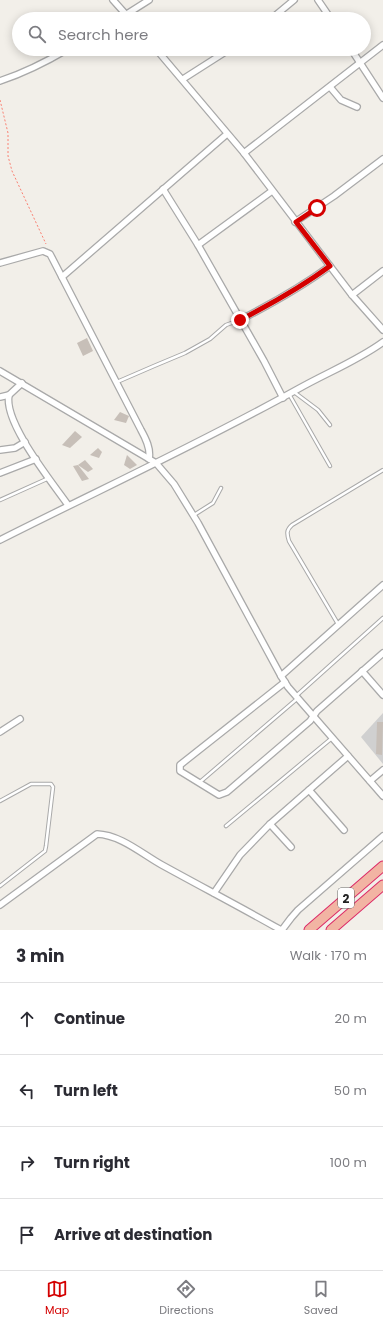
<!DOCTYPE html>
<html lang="en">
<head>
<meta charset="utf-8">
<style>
	:root { --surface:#fff; --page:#f2f2f3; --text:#2b2b33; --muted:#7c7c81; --line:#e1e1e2; --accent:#d40000 }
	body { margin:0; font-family:Poppins,sans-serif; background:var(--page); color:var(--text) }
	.stop { position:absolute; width:12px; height:12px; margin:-9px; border:3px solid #d40000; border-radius:50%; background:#fff }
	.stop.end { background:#d40000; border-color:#fff; box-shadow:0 1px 4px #0008 }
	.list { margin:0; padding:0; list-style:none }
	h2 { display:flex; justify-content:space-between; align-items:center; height:52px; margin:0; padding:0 16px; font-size:17px }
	h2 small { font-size:13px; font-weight:400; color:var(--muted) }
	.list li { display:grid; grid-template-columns:26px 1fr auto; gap:12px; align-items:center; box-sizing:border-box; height:72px; padding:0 16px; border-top:1px solid var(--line) }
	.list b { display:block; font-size:15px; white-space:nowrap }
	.list em { font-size:13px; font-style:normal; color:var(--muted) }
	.icon { flex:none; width:22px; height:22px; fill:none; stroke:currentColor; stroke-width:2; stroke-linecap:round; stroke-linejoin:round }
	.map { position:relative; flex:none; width:383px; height:930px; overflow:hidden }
	.search { position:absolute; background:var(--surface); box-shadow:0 2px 10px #0003; left:12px; right:12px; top:12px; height:44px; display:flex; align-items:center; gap:10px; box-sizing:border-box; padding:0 14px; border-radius:22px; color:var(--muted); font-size:15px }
	.sheet { height:340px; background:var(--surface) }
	nav { display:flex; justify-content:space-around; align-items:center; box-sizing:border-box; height:56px; border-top:1px solid var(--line); background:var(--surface); font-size:11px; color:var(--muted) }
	nav a { display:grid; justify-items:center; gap:2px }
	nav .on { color:var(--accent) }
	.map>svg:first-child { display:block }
	.religious { fill:#d0d0d0 }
	.building { fill:#c7bfb8 }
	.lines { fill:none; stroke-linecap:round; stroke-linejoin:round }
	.service-casing { stroke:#a9a9a9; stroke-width:4.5 }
	.minor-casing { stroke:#a9a9a9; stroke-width:8 }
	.trunk-casing { stroke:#dc2a67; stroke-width:11 }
	.path { stroke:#fa8072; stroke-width:1; stroke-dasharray:2 2; stroke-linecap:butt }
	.service { stroke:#fff; stroke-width:2.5 }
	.minor { stroke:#fff; stroke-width:5.5 }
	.trunk { stroke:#f2b4a3; stroke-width:9 }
	.route { stroke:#d40000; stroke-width:5 }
	.labels { text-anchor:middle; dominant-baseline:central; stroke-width:4; stroke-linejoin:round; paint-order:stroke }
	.shield { fill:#fff; stroke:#646464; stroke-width:1 }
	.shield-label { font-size:12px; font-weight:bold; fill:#222 }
</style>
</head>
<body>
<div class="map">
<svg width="383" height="930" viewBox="0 0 383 930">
	<rect width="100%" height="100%" fill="#f2efe9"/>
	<polygon class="religious" points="383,713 383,764 361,737"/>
	<g class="building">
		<polygon points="87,338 93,351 83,356 77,343"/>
		<polygon points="120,412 129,416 126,423 114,420"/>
		<polygon points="75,431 82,437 70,448 62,445"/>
		<polygon points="98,448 102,452 99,458 90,455"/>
		<polygon points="127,455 137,465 130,469 124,465"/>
		<polygon points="85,460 93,469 88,472 78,465"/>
		<polygon points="78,465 89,479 82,481 73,466"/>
		<polygon points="377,722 383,722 382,755 376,754"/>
	</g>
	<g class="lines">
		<g class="service-casing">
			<g id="service">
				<polyline points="117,382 154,366 185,353 210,339 226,325 240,320"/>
				<polyline points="294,392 318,410 330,425"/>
				<polyline points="289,394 330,466"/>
				<polyline points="0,500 49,478"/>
				<polyline points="194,515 213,503 221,488"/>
				<path d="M 338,624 L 289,541 C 287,534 286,530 292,525 L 383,470"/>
				<polyline points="296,696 383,618"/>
				<polyline points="200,782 298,698"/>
				<polyline points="0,801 31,784 51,784 53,787 46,846 45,851 0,886"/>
				<polyline points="226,826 332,738"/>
			</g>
		</g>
		<g class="minor-casing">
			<g id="minor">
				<polyline points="113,0 130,19"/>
				<polyline points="318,0 331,19"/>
				<polyline points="119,19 149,0"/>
				<polyline points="271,19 294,0"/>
				<polyline points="156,49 244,153 352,295 383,330"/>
				<polyline points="351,49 383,98"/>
				<polyline points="183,79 230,49"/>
				<path d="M 0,81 C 24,73 46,62 68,49"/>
				<polyline points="330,87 341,100 357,107"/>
				<polyline points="244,153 383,45"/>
				<polyline points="163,189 198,245 264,361 283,398"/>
				<polyline points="295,222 334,196 383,159"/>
				<polyline points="198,245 272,191"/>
				<path d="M 0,263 L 43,251 L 50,254 L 141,430 C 146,439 151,449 149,459"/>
				<polyline points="62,277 227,134"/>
				<polyline points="352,295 383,271"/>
				<path d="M 240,320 C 273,303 300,288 330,266"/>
				<polyline points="0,371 156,463 174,484 198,523 281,676 288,687 383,796"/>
				<path d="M 9,395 C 3,422 52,482 68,505"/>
				<polyline points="0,397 9,395 22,383"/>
				<polyline points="0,450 15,448 25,442"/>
				<polyline points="0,473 36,459"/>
				<path d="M 0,540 C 99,490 201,443 298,389 C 326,373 357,361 383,342"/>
				<polyline points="362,671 383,695"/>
				<polyline points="281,676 383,585"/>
				<polyline points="285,682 180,765 180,771 219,795 227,792 310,721 317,711 383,653"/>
				<polyline points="0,732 20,719"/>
				<polyline points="370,781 383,770"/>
				<polyline points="309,790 344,830"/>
				<polyline points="270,824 291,847"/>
				<polyline points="214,893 240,855 270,824 348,756"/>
				<path d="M 0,905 L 97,834 C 121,835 142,854 162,865 C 202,887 242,908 281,930"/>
				<polyline points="282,930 291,918 298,910 383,836"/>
			</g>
		</g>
		<g class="trunk-casing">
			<g id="trunk">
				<polyline points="309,930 383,866"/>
				<polyline points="331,930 383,885"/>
			</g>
		</g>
		<polyline class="path" points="0,100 8,133 8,156 12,171 46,244"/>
		<use href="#service" class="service"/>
		<use href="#minor" class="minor"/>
		<use href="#trunk" class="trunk"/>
	</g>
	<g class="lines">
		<path class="route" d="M 240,320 C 273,303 300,288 330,266 L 296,222 L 317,208"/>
	</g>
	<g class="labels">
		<rect class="shield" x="338" y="888" width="16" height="20" rx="3"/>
		<g class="shield-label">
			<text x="346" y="898">2</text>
		</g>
	</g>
</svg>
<div class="stop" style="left:317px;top:208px"></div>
<div class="stop end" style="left:240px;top:320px"></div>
<div class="search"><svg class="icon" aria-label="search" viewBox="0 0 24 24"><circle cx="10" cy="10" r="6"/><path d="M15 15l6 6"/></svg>Search here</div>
</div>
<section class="sheet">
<h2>3 min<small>Walk · 170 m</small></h2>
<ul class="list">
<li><svg class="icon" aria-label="ahead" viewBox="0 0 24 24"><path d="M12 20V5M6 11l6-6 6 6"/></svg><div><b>Continue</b></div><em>20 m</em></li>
<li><svg class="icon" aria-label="left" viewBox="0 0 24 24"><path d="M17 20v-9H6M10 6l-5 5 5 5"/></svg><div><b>Turn left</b></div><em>50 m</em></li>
<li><svg class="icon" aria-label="right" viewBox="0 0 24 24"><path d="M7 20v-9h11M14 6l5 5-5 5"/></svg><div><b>Turn right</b></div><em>100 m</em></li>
<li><svg class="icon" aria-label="arrive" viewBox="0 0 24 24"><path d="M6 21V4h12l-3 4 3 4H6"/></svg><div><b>Arrive at destination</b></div></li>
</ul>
</section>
<nav>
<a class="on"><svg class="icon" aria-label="map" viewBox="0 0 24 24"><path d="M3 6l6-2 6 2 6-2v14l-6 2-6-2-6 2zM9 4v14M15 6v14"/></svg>Map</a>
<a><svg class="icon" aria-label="directions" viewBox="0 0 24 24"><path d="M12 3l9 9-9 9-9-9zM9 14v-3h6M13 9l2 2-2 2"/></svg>Directions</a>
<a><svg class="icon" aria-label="saved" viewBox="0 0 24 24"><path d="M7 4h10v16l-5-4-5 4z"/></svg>Saved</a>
</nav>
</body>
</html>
